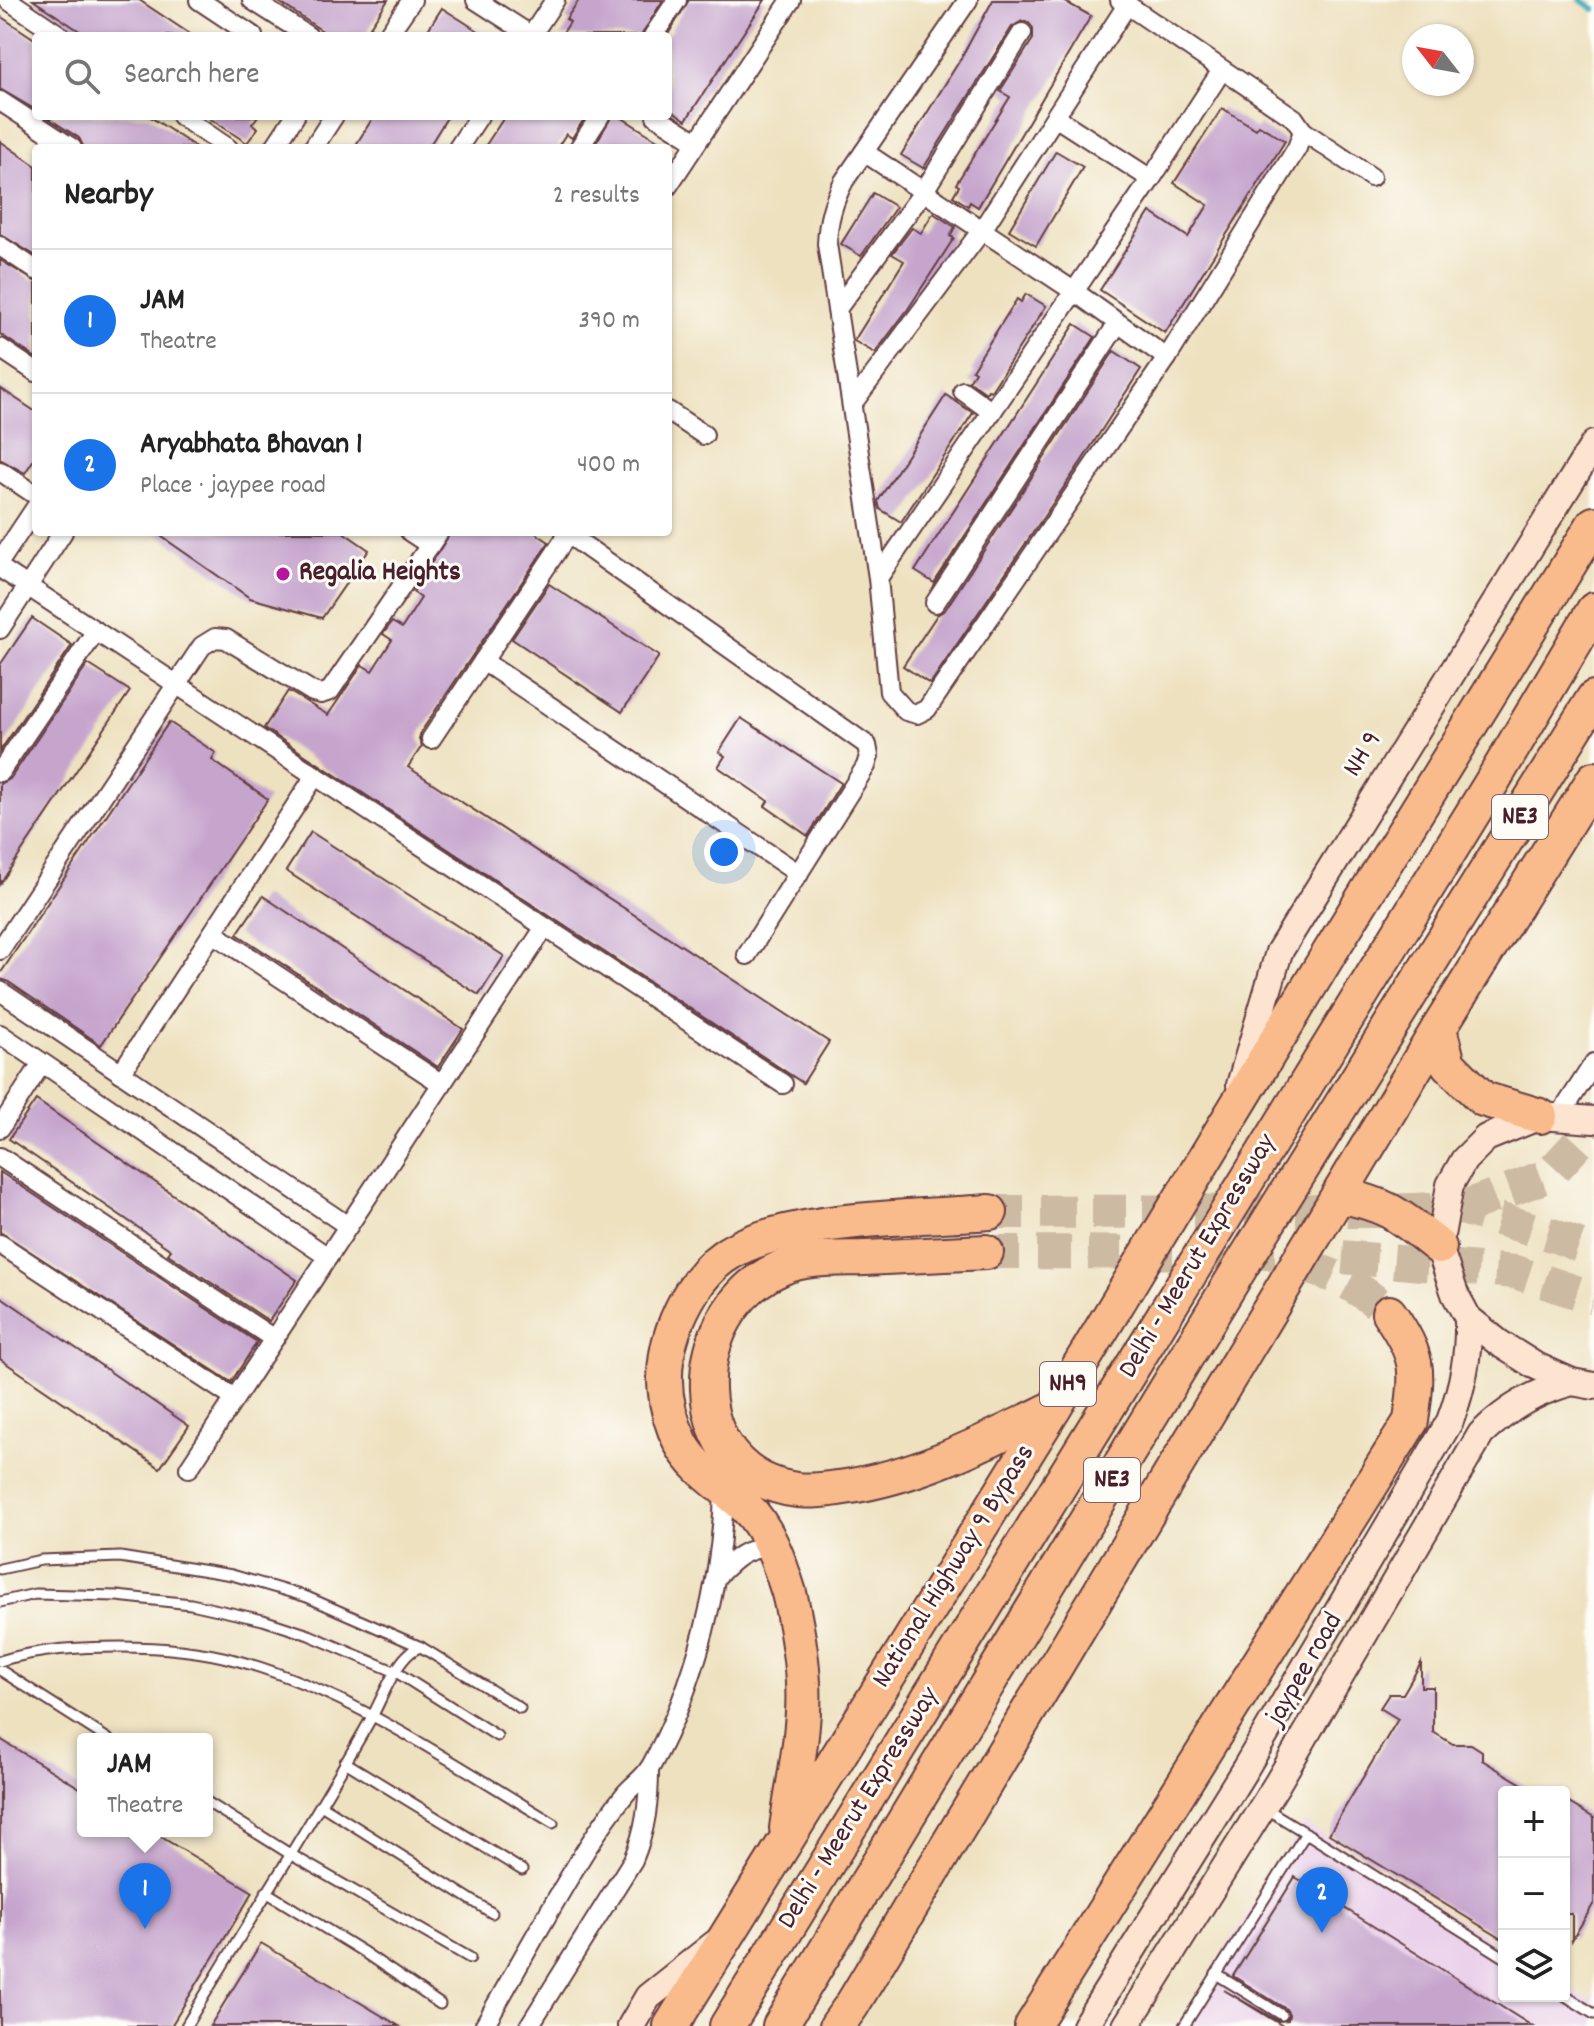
<!DOCTYPE html>
<html lang="en">
<head>
<meta charset="utf-8">
<style>
	:root { --surface:#fff; --page:#f2f2f2; --text:#222; --muted:#767676; --line:#e0e0e0; --accent:#1a73e8 }
	body { margin:0; font-family:Dekko,sans-serif; background:var(--page); color:var(--text) }
	.controls { position:absolute; right:24px; bottom:24px; display:grid; overflow:hidden; border-radius:8px; box-shadow:0 2px 6px #0004 }
	.controls button { width:72px; height:72px; display:grid; place-items:center; padding:0; border:0; border-bottom:2px solid var(--line); background:var(--surface); color:var(--text); font:40px sans-serif }
	.compass { position:absolute; left:1402px; top:24px; width:72px; height:72px; border-radius:50%; background:var(--surface); box-shadow:0 2px 6px #0004; rotate:301deg }
	.you { position:absolute; left:724px; top:852px; width:28px; height:28px; margin:-20px; border:6px solid #fff; border-radius:50%; background:#1a73e8; box-shadow:0 0 0 12px #1a73e833 }
	.badge { display:grid; place-items:center; width:52px; height:52px; border-radius:50%; background:var(--accent); color:#fff; font-size:26px; font-weight:700 }
	.pin { position:absolute; translate:-50% -66px; filter:drop-shadow(0 2px 4px #0008) }
	.pin::after { content:''; position:absolute; top:42px; width:28px; height:24px; background:inherit; clip-path:polygon(0 0,100% 0,50% 100%) }
	.popup { position:absolute; left:77px; top:1733px; width:136px; height:104px; box-sizing:border-box; display:grid; place-content:center; border-radius:8px; background:var(--surface); filter:drop-shadow(0 2px 6px #0005); font-size:26px; white-space:nowrap; color:var(--muted) }
	.popup b { font-size:30px; color:var(--text) }
	.popup::after { content:''; position:absolute; left:50%; top:100%; margin-left:-16px; border:16px solid transparent; border-top-color:var(--surface) }
	.list { margin:0; padding:0; list-style:none }
	h2 { display:flex; justify-content:space-between; align-items:center; height:104px; margin:0; padding:0 32px; font-size:34px }
	h2 small { font-size:26px; font-weight:400; color:var(--muted) }
	.list li { display:grid; grid-template-columns:52px 1fr auto; gap:24px; align-items:center; box-sizing:border-box; height:144px; padding:0 32px; border-top:2px solid var(--line) }
	.list b { display:block; font-size:30px; white-space:nowrap }
	.list p { margin:0; font-size:26px; white-space:nowrap; color:var(--muted) }
	.list em { font-size:26px; font-style:normal; color:var(--muted) }
	.icon { flex:none; width:44px; height:44px; fill:none; stroke:currentColor; stroke-width:2; stroke-linecap:round; stroke-linejoin:round }
	.map { position:relative; flex:none; width:1594px; height:2026px; overflow:hidden }
	.search { position:absolute; background:var(--surface); box-shadow:0 2px 6px #0004; left:32px; top:32px; width:640px; height:88px; display:flex; align-items:center; gap:20px; box-sizing:border-box; padding:0 28px; border-radius:8px; color:var(--muted); font-size:30px }
	.panel { position:absolute; background:var(--surface); box-shadow:0 2px 6px #0004; left:32px; top:144px; width:640px; height:392px; border-radius:8px }
	.map>svg:first-child { display:block }
	.built { fill:#ebd1eb }
	.lines { fill:none; stroke-linecap:round; stroke-linejoin:round }
	.stream { stroke:#3fabbe; stroke-width:6 }
	.building { fill:#c6a5cd }
	.highway-tunnel { stroke:#cdbaa2; stroke-width:34; stroke-dasharray:34 17; stroke-linecap:butt }
	.lane-casing { stroke:#633c41; stroke-width:13 }
	.street-casing { stroke:#633c41; stroke-width:22 }
	.secondary-casing { stroke:#633c41; stroke-width:30 }
	.highway-casing { stroke:#633c41; stroke-width:38 }
	.lane { stroke:#fff; stroke-width:9 }
	.street { stroke:#fff; stroke-width:18 }
	.secondary { stroke:#fde4d1; stroke-width:26 }
	.highway { stroke:#fabb8c; stroke-width:34 }
	.poi-dot { fill:#b5179e; stroke:#fdfcf7; stroke-width:3 }
	.labels { text-anchor:middle; dominant-baseline:central; stroke-width:6; stroke-linejoin:round; paint-order:stroke }
	.shield { fill:#fdfcf7; stroke:#806168; stroke-width:2 }
	.shield-label { font-size:26px; font-weight:bold; fill:#4a1f2b }
	.poi-label { font-size:28px; font-weight:bold; fill:#4a1f2b; stroke:#fdfcf7; text-anchor:start }
	.street-label { font-size:28px; fill:#4a1f2b; stroke:#fdfcf7 }
</style>
</head>
<body>
<div class="map">
<svg width="1594" height="2026" viewBox="0 0 1594 2026">
	<rect width="100%" height="100%" fill="#fdfcf7"/>
	<filter id="ink" filterUnits="userSpaceOnUse"><feTurbulence type="fractalNoise" baseFrequency=".0125" numOctaves="2"/><feDisplacementMap in="SourceGraphic" scale="16" xChannelSelector="R" yChannelSelector="G"/><feConvolveMatrix kernelMatrix="1 2 1 2 8 2 1 2 1" color-interpolation-filters="sRGB"/></filter>
	<filter id="wash" filterUnits="userSpaceOnUse"><feTurbulence type="fractalNoise" baseFrequency=".006" numOctaves="4" result="noise"/><feDisplacementMap in="SourceGraphic" scale="32" xChannelSelector="R" yChannelSelector="G"/><feGaussianBlur stdDeviation="1.8" result="paint"/><feColorMatrix in="noise" values="0 0 0 0 0 0 0 0 0 0 0 0 0 0 0 0 0 1.4 0 .05"/><feComposite in="paint" operator="in"/></filter>
	<g filter="url(#wash)">
		<rect width="100%" height="100%" fill="#eee1c0"/>
		<polygon class="built" points="1304,1823 1504,1948 1504,1996 1564,1996 1564,1985 1589,2001 1594,1994 1594,2026 1178,2026"/>
		<g class="lines">
			<polyline class="stream" points="1581,0 1594,9"/>
		</g>
		<g id="blocks">
			<g class="building">
				<polygon points="33,0 139,0 193,36 87,36"/>
				<polygon points="276,0 388,0 364,36 330,36"/>
				<polygon points="579,0 663,0 641,36 561,36 570,22 566,19"/>
				<polygon points="689,0 765,0 686,120 668,108 667,36"/>
				<polygon points="993,0 1062,0 1091,16 978,207 970,202 968,206 953,196 959,186 956,184 1010,97 1000,91 1033,39 1033,28 1029,23 1022,21 1012,27 926,164 923,168 901,155 960,60"/>
				<polygon points="442,8 486,36 424,36"/>
				<polygon points="0,16 36,40 36,110 0,89"/>
				<polygon points="1222,108 1256,129 1259,125 1285,141 1165,333 1100,290 1150,212 1188,237 1208,205 1174,183"/>
				<polygon points="45,116 149,116 197,148 84,148 79,138"/>
				<polygon points="206,116 258,116 252,124 258,128 247,143"/>
				<polygon points="374,116 448,116 428,148 354,148"/>
				<polygon points="505,116 586,116 572,138 566,134 557,148 484,148"/>
				<polygon points="612,116 619,116 670,148 593,148"/>
				<polygon points="0,141 36,166 36,256 0,234"/>
				<polygon points="1056,151 1083,167 1036,246 1009,230"/>
				<polygon points="873,193 896,207 861,256 841,244"/>
				<polygon points="933,213 955,227 950,236 954,238 908,309 875,353 854,341 904,261 892,254 912,228 921,233"/>
				<polygon points="0,260 36,282 36,358 0,334"/>
				<polygon points="1026,294 1046,306 991,391 988,390 986,393 969,381 975,372 972,370 1017,299 1021,302"/>
				<polygon points="1075,324 1095,337 934,583 915,571"/>
				<polygon points="1114,351 1141,369 1081,462 930,684 903,666 937,615 945,610"/>
				<polygon points="0,388 36,412 36,456 25,473 0,459"/>
				<polygon points="946,395 973,413 901,522 880,509 878,501"/>
				<polygon points="155,532 343,532 369,550 322,618 250,598"/>
				<polygon points="451,532 534,532 549,542 421,732 419,739 422,746 408,767 829,1042 803,1083 264,728 288,691 328,715 362,665 372,671 392,640 383,634 392,622 402,628 421,598 413,592"/>
				<polygon points="549,584 659,656 622,712 512,639"/>
				<polygon points="32,618 72,645 0,751 0,665"/>
				<polygon points="88,664 130,691 0,884 0,784 10,779"/>
				<polygon points="741,718 841,783 808,836 765,806 768,801 718,767 725,756 719,752"/>
				<polygon points="169,722 216,753 212,760 268,799 101,1045 7,981 0,979 0,974"/>
				<polygon points="311,832 504,956 479,995 286,871"/>
				<polygon points="263,896 463,1029 438,1067 237,934"/>
				<polygon points="36,1100 297,1280 269,1321 168,1254 171,1250 9,1139"/>
				<polygon points="0,1172 257,1342 231,1382 0,1232"/>
				<polygon points="0,1296 189,1426 160,1468 0,1359"/>
				<polygon points="1421,1663 1421,1687 1433,1687 1433,1732 1453,1744 1471,1744 1482,1751 1482,1760 1535,1792 1504,1792 1504,1940 1329,1834 1398,1719 1380,1708 1389,1694 1403,1694"/>
				<polygon points="0,1739 83,1790 83,1831 151,1831 253,1892 171,2026 0,2026"/>
				<polygon points="1564,1800 1594,1818 1594,1903 1572,1940 1572,1914 1564,1914"/>
				<polygon points="1295,1877 1532,2026 1283,2026 1224,1990 1278,2021 1288,2020 1289,2014 1286,2009 1233,1976"/>
				<polygon points="261,1943 399,2026 210,2026"/>
			</g>
		</g>
	</g>
	<g filter="url(#ink)">
		<use href="#blocks" fill-opacity="0" stroke="#633c41" stroke-width="2"/>
		<g class="lines">
			<g class="highway-tunnel">
				<polyline points="1462,1208 1549,1175 1594,1126"/>
				<polyline points="990,1212 1387,1211 1462,1208 1555,1236 1594,1251"/>
				<polyline points="986,1252 1295,1253 1515,1272 1594,1298"/>
				<path d="M 1301,1265 C 1339,1276 1359,1287 1389,1313"/>
			</g>
			<g class="lane-casing">
				<g id="lane">
					<polyline points="0,1569 41,1560 120,1557 232,1575 307,1597 421,1647 520,1708"/>
					<polyline points="0,1602 35,1594 117,1596 191,1604 263,1620 309,1635 396,1672 497,1736"/>
					<path d="M 0,1661 C 39,1649 80,1647 120,1647 C 158,1647 198,1650 235,1660 C 350,1691 451,1762 553,1823"/>
					<polyline points="0,1670 108,1739"/>
					<polyline points="345,1762 522,1870"/>
					<polyline points="207,1802 290,1854 470,1958"/>
					<polyline points="321,1805 492,1913"/>
					<polyline points="1265,1808 1306,1833"/>
					<polyline points="266,1892 362,1951 440,2004"/>
					<polyline points="1216,1974 1282,2015"/>
					<polyline points="1564,1995 1594,2014"/>
					<path d="M 186,2026 C 248,1922 314,1820 373,1715 C 383,1696 400,1651 421,1647"/>
					<polyline points="1184,2026 1306,1833 1504,1957"/>
				</g>
			</g>
			<g class="street-casing">
				<g id="street">
					<polyline points="8,0 61,36"/>
					<polyline points="199,0 253,36"/>
					<polyline points="252,0 308,36"/>
					<polyline points="476,0 532,36"/>
					<path d="M 968,0 L 844,181 C 833,202 828,220 827,244 L 878,578 L 889,692 L 906,711 L 917,714 L 927,709 L 1167,358 L 1297,148 L 1303,131 L 1294,118 L 1120,0"/>
					<polyline points="387,36 412,0"/>
					<polyline points="531,36 555,0"/>
					<polyline points="653,36 677,0"/>
					<polyline points="0,101 72,148"/>
					<polyline points="181,116 228,148"/>
					<polyline points="656,116 697,142"/>
					<polyline points="1055,117 1151,179"/>
					<polyline points="1303,131 1371,177"/>
					<polyline points="274,148 295,116"/>
					<polyline points="313,148 334,116"/>
					<polyline points="458,148 479,116"/>
					<polyline points="579,148 600,116"/>
					<polyline points="864,152 1075,292 1167,358"/>
					<polyline points="668,186 791,0"/>
					<polyline points="0,246 36,270"/>
					<polyline points="837,309 924,191 1022,33"/>
					<polyline points="0,348 36,372"/>
					<polyline points="963,391 992,412"/>
					<polyline points="852,404 982,230 1127,5"/>
					<polyline points="668,411 704,435"/>
					<polyline points="0,471 36,495"/>
					<polyline points="410,532 430,545"/>
					<polyline points="565,532 867,745 869,756 866,766 747,955"/>
					<polyline points="0,561 36,507"/>
					<polyline points="0,568 783,1084"/>
					<polyline points="878,578 1151,179 1222,70"/>
					<polyline points="935,603 1118,323"/>
					<polyline points="0,629 63,532"/>
					<polyline points="483,661 799,874"/>
					<polyline points="431,739 568,534"/>
					<polyline points="0,772 96,631"/>
					<polyline points="213,933 442,1084"/>
					<polyline points="0,950 202,646 215,638 226,639 313,692 321,694 330,691 439,532"/>
					<polyline points="0,991 348,1226"/>
					<polyline points="0,1034 328,1257"/>
					<polyline points="121,1073 315,776"/>
					<polyline points="1559,1117 1594,1063"/>
					<polyline points="0,1128 42,1063"/>
					<polyline points="0,1157 274,1339"/>
					<polyline points="0,1244 234,1398"/>
					<polyline points="189,1468 545,927"/>
					<path d="M 717,1576 C 735,1558 745,1548 771,1547"/>
					<path d="M 484,2026 C 518,1967 551,1906 587,1848 C 599,1829 612,1810 626,1793 C 634,1784 645,1777 651,1766 C 696,1685 723,1579 724,1487"/>
					<path d="M 529,2026 L 633,1860 C 646,1829 649,1802 649,1769"/>
				</g>
			</g>
			<g class="secondary-casing">
				<g id="secondary">
					<polyline points="1240,1085 1279,952 1594,444"/>
					<polyline points="1594,1120 1540,1116 1486,1138 1464,1160 1450,1185 1439,1247 1455,1294 1468,1318 1499,1343 1534,1365 1572,1382 1594,1386"/>
					<polyline points="631,2026 648,1997 716,1943"/>
					<path d="M 1085,2026 L 1245,1769 L 1450,1421 C 1463,1386 1469,1355 1468,1318"/>
					<path d="M 1126,2026 L 1277,1784 L 1481,1434 C 1509,1407 1535,1392 1572,1382"/>
				</g>
			</g>
			<g class="highway-casing">
				<g id="highway">
					<polyline points="1439,1028 1448,1064 1483,1099 1540,1116"/>
					<path d="M 1341,1196 C 1389,1204 1402,1218 1439,1247"/>
					<path d="M 986,1252 C 946,1254 905,1256 865,1258 C 838,1259 806,1257 781,1268 C 681,1311 681,1475 797,1490 C 813,1492 829,1489 845,1487 C 920,1476 987,1441 1054,1408"/>
					<path d="M 787,1828 C 793,1784 806,1727 803,1683 C 802,1658 795,1617 789,1593 C 780,1564 768,1528 746,1507 C 725,1487 694,1469 681,1443 C 663,1408 660,1369 673,1331 C 682,1305 699,1274 723,1257 C 781,1216 917,1218 990,1212"/>
					<polyline points="671,2026 1054,1408 1330,952 1594,524"/>
					<polyline points="727,2026 1495,777 1594,610"/>
					<polyline points="780,2026 1243,1263 1594,698"/>
					<polyline points="837,2026 852,2005 1439,1028 1594,779"/>
					<path d="M 1032,2026 L 1411,1421 C 1418,1369 1420,1358 1389,1313"/>
				</g>
			</g>
			<use href="#lane" class="lane"/>
			<use href="#street" class="street"/>
			<use href="#secondary" class="secondary"/>
			<use href="#highway" class="highway"/>
		</g>
	</g>
	<circle class="poi-dot" cx="283" cy="574" r="8"/>
	<g class="labels">
		<g class="shield">
			<rect x="1492" y="795" width="56" height="44" rx="6"/>
			<rect x="1040" y="1362" width="56" height="44" rx="6"/>
			<rect x="1084" y="1458" width="56" height="44" rx="6"/>
		</g>
		<g class="shield-label">
			<text x="1520" y="817">NE3</text>
			<text x="1068" y="1384">NH9</text>
			<text x="1112" y="1480">NE3</text>
		</g>
		<g class="poi-label">
			<text x="299" y="574">Regalia Heights</text>
		</g>
		<g class="street-label">
			<text transform="translate(1364 755) rotate(-58)">NH 9</text>
			<text transform="translate(1199 1257) rotate(-59)">Delhi - Meerut Expressway</text>
			<text transform="translate(955 1567) rotate(-58)">National Highway 9 Bypass</text>
			<text transform="translate(1306 1670) rotate(-60)">jaypee road</text>
			<text transform="translate(860 1809) rotate(-58)">Delhi - Meerut Expressway</text>
		</g>
	</g>
</svg>
<div class="controls">
<button>+</button>
<button>−</button>
<button><svg class="icon" aria-label="layers" viewBox="0 0 24 24"><path d="M12 4l9 5-9 5-9-5zM3 14l9 5 9-5"/></svg></button>
</div>
<svg class="compass" viewBox="-18 -18 36 36"><path d="M0-13l5 13h-10z" fill="#e53935"/><path d="M0 13l5-13h-10z" fill="#767676"/></svg>
<div class="you"></div>
<div class="pin badge" style="left:145px;top:1929px">1</div>
<div class="popup"><b>JAM</b>Theatre</div>
<div class="pin badge" style="left:1322px;top:1933px">2</div>
<div class="search"><svg class="icon" aria-label="search" viewBox="0 0 24 24"><circle cx="10" cy="10" r="6"/><path d="M15 15l6 6"/></svg>Search here</div>
<section class="panel">
<h2>Nearby<small>2 results</small></h2>
<ul class="list">
<li><span class="badge">1</span><div><b>JAM</b><p>Theatre</p></div><em>390 m</em></li>
<li><span class="badge">2</span><div><b>Aryabhata Bhavan 1</b><p>Place · jaypee road</p></div><em>400 m</em></li>
</ul>
</section>
</div>
</body>
</html>
